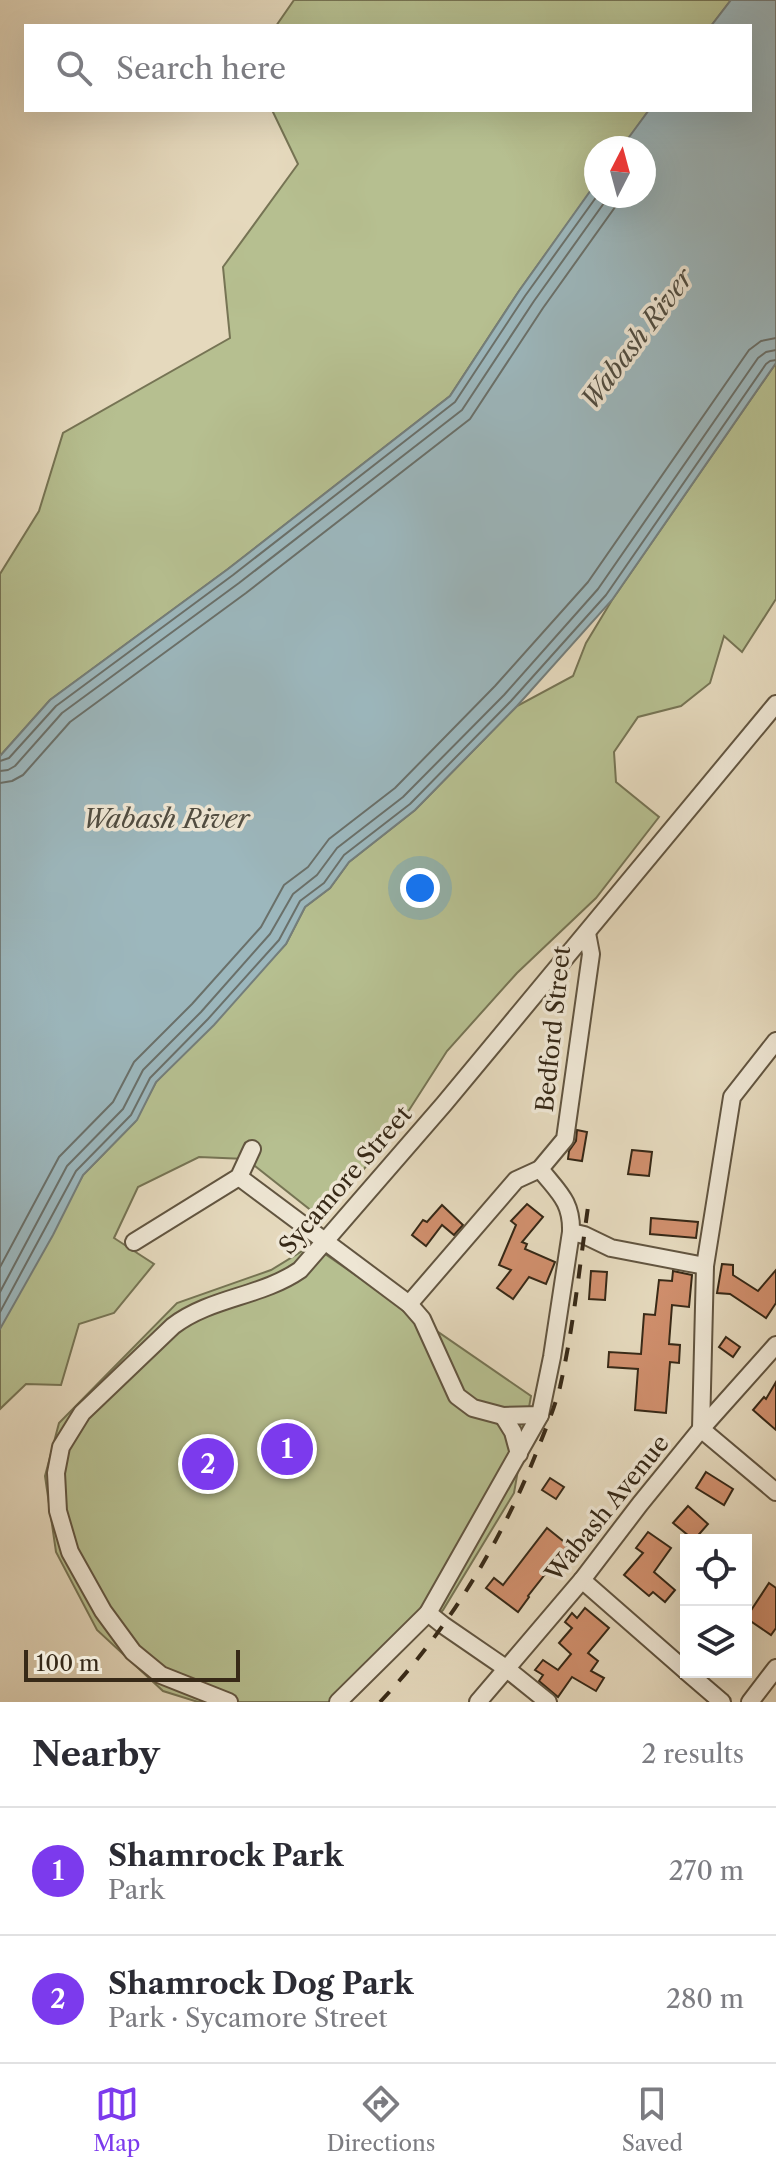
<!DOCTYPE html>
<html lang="en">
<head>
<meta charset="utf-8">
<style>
	:root { --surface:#fff; --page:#f7f7f7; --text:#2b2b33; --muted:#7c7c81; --line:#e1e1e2; --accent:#7c3aed }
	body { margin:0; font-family:"Libre Caslon Text",serif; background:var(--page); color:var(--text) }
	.controls { position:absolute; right:24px; bottom:24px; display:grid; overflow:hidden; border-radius:0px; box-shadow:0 8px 32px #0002 }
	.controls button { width:72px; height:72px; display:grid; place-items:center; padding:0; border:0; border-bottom:2px solid var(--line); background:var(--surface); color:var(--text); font:40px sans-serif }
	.compass { position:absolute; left:584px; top:136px; width:72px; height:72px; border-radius:50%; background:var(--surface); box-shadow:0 8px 32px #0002; rotate:6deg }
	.scale { position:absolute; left:24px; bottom:20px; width:216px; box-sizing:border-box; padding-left:8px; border:4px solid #372917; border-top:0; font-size:22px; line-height:28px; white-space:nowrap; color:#372917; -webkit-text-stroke:6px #eee6d4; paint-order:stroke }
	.you { position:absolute; left:420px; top:888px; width:28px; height:28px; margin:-20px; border:6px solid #fff; border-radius:50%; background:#1a73e8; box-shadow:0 0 0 12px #1a73e833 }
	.badge { display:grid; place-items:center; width:52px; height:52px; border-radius:50%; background:var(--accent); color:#fff; font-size:26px; font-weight:700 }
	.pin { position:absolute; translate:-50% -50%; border:4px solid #fff; box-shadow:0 2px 8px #0006 }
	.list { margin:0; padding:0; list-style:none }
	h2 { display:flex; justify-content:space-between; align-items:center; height:104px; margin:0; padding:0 32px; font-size:34px }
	h2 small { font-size:26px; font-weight:400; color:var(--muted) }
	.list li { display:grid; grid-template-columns:52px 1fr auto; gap:24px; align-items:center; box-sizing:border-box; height:128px; padding:0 32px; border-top:2px solid var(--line) }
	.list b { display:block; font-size:30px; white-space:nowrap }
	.list p { margin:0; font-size:26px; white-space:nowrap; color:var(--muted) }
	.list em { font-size:26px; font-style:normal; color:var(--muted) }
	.icon { flex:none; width:44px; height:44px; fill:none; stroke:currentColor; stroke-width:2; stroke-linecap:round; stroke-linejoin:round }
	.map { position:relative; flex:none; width:776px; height:1702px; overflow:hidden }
	.search { position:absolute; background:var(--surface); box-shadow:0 8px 32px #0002; left:24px; right:24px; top:24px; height:88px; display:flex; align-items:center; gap:20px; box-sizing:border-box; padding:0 28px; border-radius:0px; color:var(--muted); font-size:30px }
	.sheet { height:360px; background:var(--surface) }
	nav { display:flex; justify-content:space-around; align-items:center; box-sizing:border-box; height:112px; border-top:2px solid var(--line); background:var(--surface); font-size:22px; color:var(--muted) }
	nav a { display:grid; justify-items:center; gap:4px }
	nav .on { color:var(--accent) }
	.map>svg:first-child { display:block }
	.green { fill:#b6bf90; stroke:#767454; stroke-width:2 }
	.water { fill:#9cb7bd; stroke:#747e7b; stroke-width:2 }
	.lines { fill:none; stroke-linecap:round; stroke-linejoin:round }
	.shore { stroke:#6a706a; stroke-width:2 }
	.building { fill:#d08f6d; stroke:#372917; stroke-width:2 }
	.minor-casing { stroke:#625540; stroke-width:20 }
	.minor { stroke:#eee6d4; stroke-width:16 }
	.rail { stroke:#372917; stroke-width:4; stroke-dasharray:14 14; stroke-linecap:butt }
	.labels { text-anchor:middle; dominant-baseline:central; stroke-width:7; stroke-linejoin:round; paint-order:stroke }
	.street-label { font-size:24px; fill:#372917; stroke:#eee6d4 }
	.water-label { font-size:26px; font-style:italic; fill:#504c40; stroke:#eee6d4 }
</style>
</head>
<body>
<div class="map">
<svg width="776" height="1702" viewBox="0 0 776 1702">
	<rect width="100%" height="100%" fill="#e5d9bd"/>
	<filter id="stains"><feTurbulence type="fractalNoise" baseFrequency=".0025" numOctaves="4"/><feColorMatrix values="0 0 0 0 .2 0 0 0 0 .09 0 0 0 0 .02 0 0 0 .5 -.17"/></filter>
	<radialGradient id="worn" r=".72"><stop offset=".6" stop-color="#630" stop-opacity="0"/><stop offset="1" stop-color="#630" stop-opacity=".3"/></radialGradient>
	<g class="green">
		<polygon points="294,0 731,0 711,26 276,26"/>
		<polygon points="272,110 649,110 622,148 596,148 596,184 519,291 450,396 228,569 50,700 0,756 0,574 39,511 63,433 230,338 223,267 298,164"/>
		<polygon points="776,363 776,599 742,652 724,636 710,683 681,706 638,717 614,752 616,782 659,817 596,898 517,973 447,1051 395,1132 322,1219 246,1159 199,1157 138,1187 114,1238 154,1264 114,1313 79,1324 61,1385 26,1384 0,1409 0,1326 83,1175 135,1122 156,1082 286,944 305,907 330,888 349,862 415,810 517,706 573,676 586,643 612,600"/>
		<polygon points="312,1245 531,1396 514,1493 443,1610 349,1702 198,1702 163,1691 97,1630 56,1552 45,1476 59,1423 177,1303 271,1270"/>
	</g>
	<polygon class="water" points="731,0 776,0 776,363 612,600 517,706 415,810 349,862 330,888 305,907 286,944 214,1025 156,1082 137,1120 83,1175 53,1235 0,1329 0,756 50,700 228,569 450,396 519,291 596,183 596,196 644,196 644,148 621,148 649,110 750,110 750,26 711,26"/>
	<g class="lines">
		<g class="shore">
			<polyline points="0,761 9,758 56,706 233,575 455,402 525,296 597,196"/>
			<polyline points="0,771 8,770 15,766 62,713 239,583 462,410 534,301 609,196"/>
			<polyline points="0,783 12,781 23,775 70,722 246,593 470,419 543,308 623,196"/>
			<polyline points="0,1267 59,1157 113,1102 134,1062 192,1004 261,927 284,885 308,867 329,839 395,788 495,686 588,582 749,350 761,341 776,338"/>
			<polyline points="0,1292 67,1166 123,1109 143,1070 201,1012 270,934 293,894 317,875 337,848 403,797 504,695 598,589 758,358 766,352 776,350"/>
			<polyline points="0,1312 76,1171 131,1115 150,1078 208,1019 279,940 300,901 324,883 344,855 410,804 511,701 606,595 766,364 770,361 776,360"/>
		</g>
	</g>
	<g class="building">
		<polygon points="577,1130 587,1132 582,1161 568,1159 569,1151 576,1141"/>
		<polygon points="632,1150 652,1152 649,1176 628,1174"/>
		<polygon points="527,1204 543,1217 522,1242 527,1244 525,1249 555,1262 546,1284 529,1277 513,1299 497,1288 511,1270 499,1265 516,1225 511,1221"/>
		<polygon points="442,1205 463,1225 454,1235 442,1225 426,1246 412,1235 423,1220 427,1222"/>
		<polygon points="651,1218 698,1222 696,1238 650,1234"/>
		<polygon points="722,1264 733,1265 733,1275 758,1291 776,1270 776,1303 766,1318 730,1294 717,1293"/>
		<polygon points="591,1271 607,1272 605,1300 589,1299"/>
		<polygon points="673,1271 692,1275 689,1307 672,1305 669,1344 680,1345 679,1363 670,1362 666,1413 635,1410 638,1369 608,1367 609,1352 641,1354 644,1314 655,1315 659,1280 672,1281"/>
		<polygon points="726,1337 740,1347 733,1357 719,1347"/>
		<polygon points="776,1382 776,1430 753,1410 764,1397 766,1399"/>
		<polygon points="706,1472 733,1489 724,1505 696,1488"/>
		<polygon points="550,1478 564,1487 556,1499 542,1490"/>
		<polygon points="688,1506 708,1524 694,1540 673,1523"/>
		<polygon points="547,1528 568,1545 528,1596 529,1597 518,1612 486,1588 494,1578 503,1585"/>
		<polygon points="648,1532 671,1548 654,1572 675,1590 665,1602 653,1592 649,1596 624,1575 643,1553 636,1548"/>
		<polygon points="769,1583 776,1588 776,1628 771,1635 746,1618"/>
		<polygon points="585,1608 609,1628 588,1653 598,1661 591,1671 604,1678 596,1691 572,1677 558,1697 539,1681 543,1675 535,1670 543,1660 558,1670 571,1654 559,1643 572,1628 565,1622 572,1613 577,1618"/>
	</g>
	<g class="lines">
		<g class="minor-casing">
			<g id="minor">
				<polyline points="776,1041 732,1097 705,1266 701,1429 776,1492"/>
				<path d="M 540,1169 C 558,1192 572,1201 571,1232 L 584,1235 L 611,1248 L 705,1266"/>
				<polyline points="239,1177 409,1304 422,1319 457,1396 473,1408 503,1416 540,1415 552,1357 571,1232"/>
				<polyline points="134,1242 239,1177 252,1149"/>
				<polyline points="409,1304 516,1180 540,1169 565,1139 591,954 587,933"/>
				<polyline points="503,1416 513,1432 519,1454"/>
				<polyline points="582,1580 686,1671"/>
				<polyline points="428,1613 443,1625 507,1669 548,1702"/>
				<polyline points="687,1672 722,1702"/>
				<path d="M 229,1702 L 161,1675 L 133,1652 L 103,1611 L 70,1552 L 58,1511 L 56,1473 L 61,1447 L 82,1413 L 173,1326 C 211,1297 261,1297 300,1270 L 444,1104 L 776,704"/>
				<polyline points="338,1702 428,1613 540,1415"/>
				<polyline points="478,1702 582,1580 640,1504 701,1429 776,1345"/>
				<polyline points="750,1702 776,1668"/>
			</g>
		</g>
		<use href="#minor" class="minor"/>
		<path class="rail" d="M 380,1702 C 447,1631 499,1546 535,1456 C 544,1433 554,1410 560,1387 C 574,1325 580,1262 589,1200"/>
	</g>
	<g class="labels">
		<g class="street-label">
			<text transform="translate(553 1029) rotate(-84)">Bedford Street</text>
			<text transform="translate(345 1180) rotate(-49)">Sycamore Street</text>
			<text transform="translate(607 1508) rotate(-51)">Wabash Avenue</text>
		</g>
		<g class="water-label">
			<text transform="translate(637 339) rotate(-53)">Wabash River</text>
			<text x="166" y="819">Wabash River</text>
		</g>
	</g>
	<rect width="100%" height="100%" filter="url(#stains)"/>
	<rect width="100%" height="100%" fill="url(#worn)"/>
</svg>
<div class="controls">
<button><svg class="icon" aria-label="locate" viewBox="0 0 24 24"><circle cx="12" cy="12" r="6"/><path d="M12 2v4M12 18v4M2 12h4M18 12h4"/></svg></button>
<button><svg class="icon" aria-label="layers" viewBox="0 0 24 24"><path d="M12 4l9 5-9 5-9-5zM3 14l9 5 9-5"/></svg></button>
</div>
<svg class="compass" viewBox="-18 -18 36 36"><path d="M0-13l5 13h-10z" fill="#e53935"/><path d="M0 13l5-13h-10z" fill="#7c7c81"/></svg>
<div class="scale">100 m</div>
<div class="you"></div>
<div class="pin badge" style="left:287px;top:1449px">1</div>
<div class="pin badge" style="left:208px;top:1464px">2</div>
<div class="search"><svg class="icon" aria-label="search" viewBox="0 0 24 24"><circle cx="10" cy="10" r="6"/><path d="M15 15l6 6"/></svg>Search here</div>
</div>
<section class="sheet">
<h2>Nearby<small>2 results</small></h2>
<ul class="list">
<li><span class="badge">1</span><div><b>Shamrock Park</b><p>Park</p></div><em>270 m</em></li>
<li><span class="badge">2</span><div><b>Shamrock Dog Park</b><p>Park · Sycamore Street</p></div><em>280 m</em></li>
</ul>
</section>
<nav>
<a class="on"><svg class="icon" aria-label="map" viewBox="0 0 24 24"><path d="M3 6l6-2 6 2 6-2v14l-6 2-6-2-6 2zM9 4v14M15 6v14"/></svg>Map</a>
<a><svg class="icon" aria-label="directions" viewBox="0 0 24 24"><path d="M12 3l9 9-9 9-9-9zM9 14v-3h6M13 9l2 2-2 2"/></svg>Directions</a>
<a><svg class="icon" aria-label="saved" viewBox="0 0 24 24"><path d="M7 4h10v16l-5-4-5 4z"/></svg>Saved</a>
</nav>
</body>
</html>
